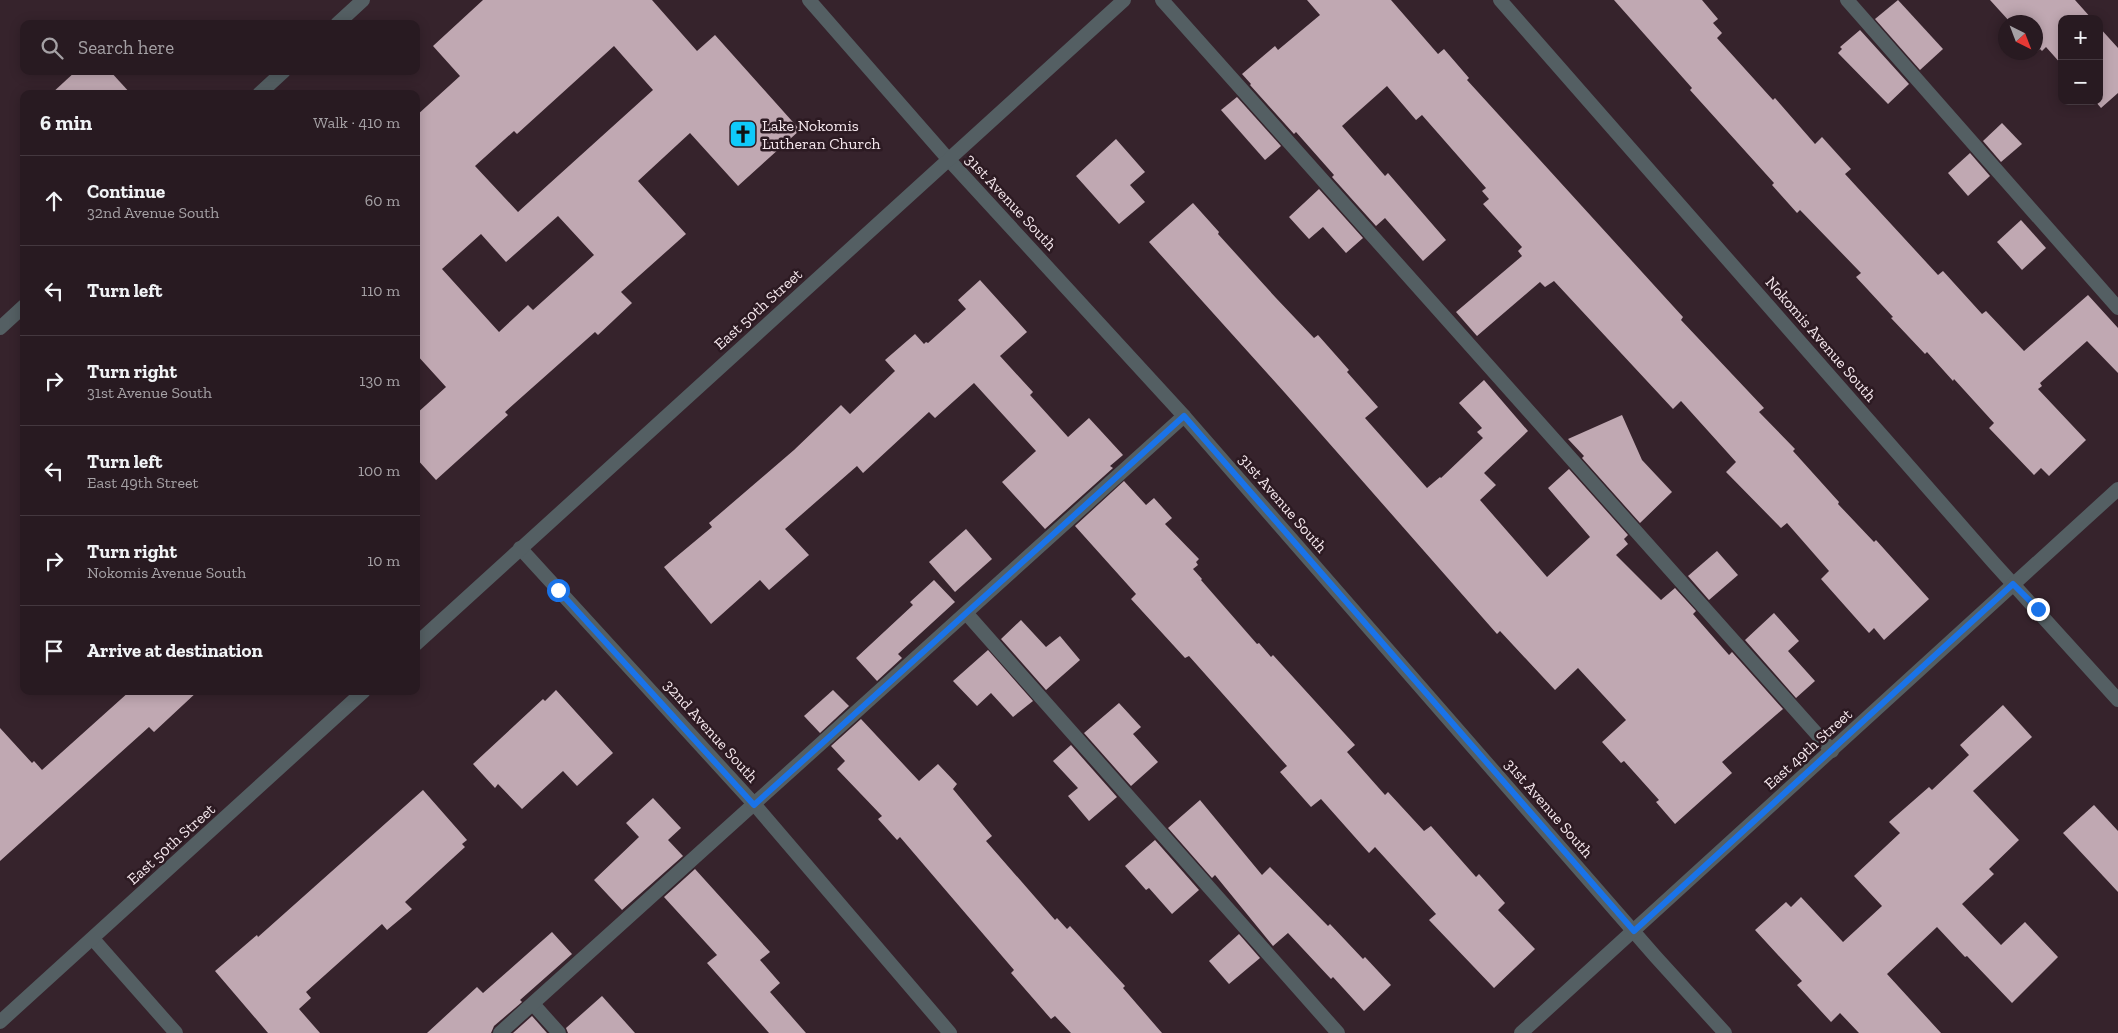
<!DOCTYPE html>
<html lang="en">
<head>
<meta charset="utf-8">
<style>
	:root { --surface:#281a21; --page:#30232a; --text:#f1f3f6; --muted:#a5a1a5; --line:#44383f }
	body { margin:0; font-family:"Zilla Slab",serif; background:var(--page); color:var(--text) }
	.controls { position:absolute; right:15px; top:15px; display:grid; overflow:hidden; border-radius:10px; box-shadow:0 2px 12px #0003 }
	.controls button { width:45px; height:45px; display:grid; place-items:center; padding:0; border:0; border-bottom:1px solid var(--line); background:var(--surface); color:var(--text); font:25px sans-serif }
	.compass { position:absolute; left:1998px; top:15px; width:45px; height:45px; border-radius:50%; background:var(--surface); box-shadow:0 2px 12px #0003; rotate:138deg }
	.stop { position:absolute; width:15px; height:15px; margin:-11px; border:4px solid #1a73e8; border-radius:50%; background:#fff }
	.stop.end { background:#1a73e8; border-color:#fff; box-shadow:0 1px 5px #0008 }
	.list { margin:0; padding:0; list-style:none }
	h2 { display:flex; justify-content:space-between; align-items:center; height:65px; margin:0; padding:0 20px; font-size:21px }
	h2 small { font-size:16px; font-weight:400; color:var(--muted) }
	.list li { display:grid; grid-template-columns:32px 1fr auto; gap:15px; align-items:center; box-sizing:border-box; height:90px; padding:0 20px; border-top:1px solid var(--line) }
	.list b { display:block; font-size:19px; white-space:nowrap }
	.list p { margin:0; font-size:16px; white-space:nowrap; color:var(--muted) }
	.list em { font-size:16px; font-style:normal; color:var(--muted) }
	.icon { flex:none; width:28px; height:28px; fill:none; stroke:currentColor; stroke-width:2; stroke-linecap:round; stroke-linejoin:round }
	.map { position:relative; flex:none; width:2118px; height:1033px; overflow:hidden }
	.search { position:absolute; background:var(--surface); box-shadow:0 2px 12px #0003; left:20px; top:20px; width:400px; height:55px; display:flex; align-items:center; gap:12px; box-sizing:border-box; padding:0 18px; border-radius:10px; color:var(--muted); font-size:19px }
	.panel { position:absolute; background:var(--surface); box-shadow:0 2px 12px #0003; left:20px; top:90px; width:400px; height:605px; border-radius:10px }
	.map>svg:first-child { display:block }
	.building { fill:#c0a8b2; fill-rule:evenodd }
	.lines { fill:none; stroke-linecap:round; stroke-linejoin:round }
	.service { stroke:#545f63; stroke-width:14 }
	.minor { stroke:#545f63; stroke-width:14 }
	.tertiary { stroke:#545f63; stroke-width:14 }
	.route { stroke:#1a73e8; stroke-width:6 }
	.labels { text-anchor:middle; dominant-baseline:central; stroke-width:5; stroke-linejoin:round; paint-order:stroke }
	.poi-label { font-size:16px; fill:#f5e7ed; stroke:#2c1a22; text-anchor:start }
	.street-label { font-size:16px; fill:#f5e7ed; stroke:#2c1a22 }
</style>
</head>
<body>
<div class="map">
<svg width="2118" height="1033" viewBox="0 0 2118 1033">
	<rect width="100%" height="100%" fill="#36232c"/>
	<g class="building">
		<path d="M 483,0 L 652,0 L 697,51 L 715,35 L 800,130 L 738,186 L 690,133 L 638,181 L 686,234 L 621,292 L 632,303 L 598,335 L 595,332 L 505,412 L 508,415 L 436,480 L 416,458 L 416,414 L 446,387 L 416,354 L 416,116 L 460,76 L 433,46 ZM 614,46 L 653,90 L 518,212 L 475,166 L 514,131 L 517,134 ZM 558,216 L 594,255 L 533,310 L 528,305 L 499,332 L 442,269 L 481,234 L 506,262 Z"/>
		<polygon points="1307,0 1391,0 1438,54 1444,49 1469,78 1467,80 1683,317 1681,320 1764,408 1759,412 1795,449 1793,451 1839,502 1838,504 1874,542 1876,540 1929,599 1884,640 1874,628 1869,633 1821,579 1829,571 1787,523 1781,528 1726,472 1736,462 1681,401 1673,409 1554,281 1545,287 1540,282 1477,336 1456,312 1522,256 1518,251 1522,247 1483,204 1489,199 1482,191 1486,188 1422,115 1416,120 1387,86 1342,126 1385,176 1388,173 1446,240 1423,261 1385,218 1376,226 1332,177 1334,175 1296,132 1294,134 1250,85 1251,84 1242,74 1275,46 1278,50 1320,15"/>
		<polygon points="1614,0 1702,0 1718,19 1713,23 1722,33 1717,38 1773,100 1775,98 1815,144 1822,137 1851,169 1845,174 1938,275 1943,271 1982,314 1986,311 2024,351 2088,295 2118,328 2118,373 2087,341 2040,383 2042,386 2038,389 2086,440 2049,476 2041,468 2034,475 1989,428 1994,423 1954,379 1953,381 1927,352 1925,354 1891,318 1893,317 1856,277 1861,273 1800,210 1797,213 1772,185 1774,183 1690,90 1692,88"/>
		<polygon points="1898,0 1943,49 1920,70 1875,19"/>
		<polygon points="1990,0 2075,0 2092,19 2062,19 2062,65 2046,47 2042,51 2040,49 2037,52 2036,51 2036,22 2010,22"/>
		<polygon points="2099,27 2118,48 2118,93 2101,108 2095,101 2099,101"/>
		<polygon points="1860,30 1909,84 1888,104 1838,53 1842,49 1840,47"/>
		<polygon points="76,71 110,71 131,94 51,94"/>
		<polygon points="1237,97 1281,146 1265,160 1221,110"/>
		<polygon points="2002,123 2022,144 2001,162 1983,141"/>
		<polygon points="1116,139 1145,172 1130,185 1145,202 1119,224 1076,176"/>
		<polygon points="1970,153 1990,176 1968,196 1948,173"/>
		<polygon points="1319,189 1363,238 1346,253 1323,227 1309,239 1289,217"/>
		<polygon points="1193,203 1219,232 1218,234 1276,298 1314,338 1318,335 1349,370 1347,372 1378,407 1365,418 1427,488 1440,477 1441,478 1483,438 1477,432 1482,428 1459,403 1484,380 1528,431 1484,473 1496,485 1480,500 1547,577 1590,537 1548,488 1569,469 1628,535 1624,539 1628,544 1616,555 1661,600 1675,588 1696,611 1693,614 1729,655 1732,652 1783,709 1722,762 1732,773 1675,824 1656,802 1659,800 1624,761 1621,763 1602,742 1626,720 1578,668 1555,690 1500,631 1497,634 1285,393 1149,242"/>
		<polygon points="2021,220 2046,248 2022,270 1997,242"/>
		<polygon points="980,280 1027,332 1000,356 1033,392 1030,395 1068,437 1089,418 1123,455 1110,466 1113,468 1045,529 1002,482 1036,451 974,383 935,418 929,412 863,473 857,466 785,529 809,555 769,590 760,580 711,624 664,567 712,527 709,523 794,450 841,405 850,414 895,371 885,360 915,334 924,344 926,342 928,343 966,309 958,300"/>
		<polygon points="1622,415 1642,460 1672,492 1640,523 1582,458 1584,456 1568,439"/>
		<polygon points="1124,481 1146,505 1154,498 1172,518 1165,524 1199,559 1196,562 1198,565 1193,569 1202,579 1201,580 1257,644 1259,643 1271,657 1273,655 1355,745 1347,752 1385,795 1388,792 1424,831 1431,826 1476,877 1479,874 1505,903 1498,910 1535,949 1494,988 1429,920 1436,914 1375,847 1369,853 1321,799 1311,807 1280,772 1287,766 1189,656 1185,658 1131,599 1136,594 1075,526"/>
		<polygon points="966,529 992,559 955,592 929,562"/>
		<polygon points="1717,551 1738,575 1709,600 1688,576"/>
		<polygon points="934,580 955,602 898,654 902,658 877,681 856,658 913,605 910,602"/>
		<polygon points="1774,613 1799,641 1788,651 1815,681 1796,698 1745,640"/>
		<polygon points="1021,620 1046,647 1060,636 1080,660 1046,690 1001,639"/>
		<polygon points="988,650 1033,701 1013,717 991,693 977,706 953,681"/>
		<polygon points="556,690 613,753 577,786 563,771 522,809 498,784 495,788 473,764 543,699 545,701"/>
		<polygon points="833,690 849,706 820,733 804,716"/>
		<polygon points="130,691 198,691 154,732 149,727 0,861 0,728 32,763 34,761 42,770"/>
		<polygon points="1119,703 1141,727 1133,734 1158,762 1131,786 1084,733"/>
		<polygon points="2003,705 2032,737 1973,791 2019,840 1989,869 1994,874 1962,904 2001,945 2025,922 2058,957 2012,1003 1967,956 1965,957 1937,927 1887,974 1941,1033 1859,1033 1840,1013 1831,1022 1797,985 1802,981 1755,930 1786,902 1791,907 1801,897 1843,942 1882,906 1854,876 1900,833 1889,822 1929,787 1932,790 1969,755 1960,745"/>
		<polygon points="861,719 919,781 938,764 957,784 953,789 992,836 986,841 1055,920 1057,918 1067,929 1070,926 1125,986 1123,988 1162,1033 1071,1033 1055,1016 1051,1019 1011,973 1014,970 900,837 897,840 878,819 882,816 837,769 845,761 831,746"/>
		<polygon points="1071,745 1117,797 1089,821 1068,796 1078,788 1053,761"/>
		<polygon points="423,790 467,840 462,844 465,847 405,902 412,909 387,930 382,924 306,992 311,998 299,1009 320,1033 268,1033 215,971 257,935 258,937"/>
		<polygon points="653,798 681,828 668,840 683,856 622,910 594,880 639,837 626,823"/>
		<polygon points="1200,800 1262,875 1270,867 1328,926 1330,924 1363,959 1365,957 1391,985 1364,1011 1333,977 1331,979 1288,933 1273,946 1215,875 1212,878 1168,828"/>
		<polygon points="2094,805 2118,831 2118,892 2063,833"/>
		<polygon points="1155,840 1199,890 1172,914 1149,888 1146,890 1125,866"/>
		<polygon points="695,869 770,952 760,960 780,983 770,992 806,1033 769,1033 707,963 717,955 664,897"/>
		<polygon points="552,932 572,954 520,1000 522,1002 494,1026 491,1033 427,1033 477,987 483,993"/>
		<polygon points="1239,934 1260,958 1229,984 1209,961"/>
		<polygon points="602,996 635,1033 568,1033 566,1028"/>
		<polygon points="532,1016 547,1033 513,1033"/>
	</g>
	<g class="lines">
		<g class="service">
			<polyline points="1162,0 1832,751"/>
			<polyline points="1847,0 2118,308"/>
			<polyline points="967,614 1338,1033"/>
			<polyline points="533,1004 559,1033"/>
			<polyline points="500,1033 1184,416"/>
		</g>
		<g class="minor">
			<polyline points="809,0 949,160 1184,416 1655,956 1725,1033"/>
			<polyline points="1500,0 1993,562 2118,700"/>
			<polyline points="337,24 363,0"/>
			<polyline points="259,94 284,71"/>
			<polyline points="0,328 24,306"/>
			<polyline points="520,548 755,805 950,1033"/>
			<polyline points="93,939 176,1033"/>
			<polyline points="1521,1033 2118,489"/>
		</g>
		<g class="tertiary">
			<polyline points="416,644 1124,0"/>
			<polyline points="0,1022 364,691"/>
		</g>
	</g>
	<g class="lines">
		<polyline class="route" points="558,590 754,805 1184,416 1634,931 2013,584 2038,609"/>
	</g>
	<defs>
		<g id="church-square" transform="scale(1.4375)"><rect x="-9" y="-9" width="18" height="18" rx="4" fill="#0fcafa" stroke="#2c1a22"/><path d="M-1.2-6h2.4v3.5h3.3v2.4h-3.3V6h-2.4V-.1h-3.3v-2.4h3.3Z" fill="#111"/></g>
	</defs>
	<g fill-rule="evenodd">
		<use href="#church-square" x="743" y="134"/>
	</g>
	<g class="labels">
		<g class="poi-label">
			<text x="762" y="125">Lake Nokomis<tspan x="762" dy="18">Lutheran Church</tspan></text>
		</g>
		<g class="street-label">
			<text transform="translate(1011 202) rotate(47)">31st Avenue South</text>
			<text transform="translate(758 309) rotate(-42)">East 50th Street</text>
			<text transform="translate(1821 339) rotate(49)">Nokomis Avenue South</text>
			<text transform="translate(1283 503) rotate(49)">31st Avenue South</text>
			<text transform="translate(711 731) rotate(48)">32nd Avenue South</text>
			<text transform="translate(1808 749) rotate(-42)">East 49th Street</text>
			<text transform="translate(1549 808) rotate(49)">31st Avenue South</text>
			<text transform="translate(171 844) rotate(-42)">East 50th Street</text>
		</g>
	</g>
</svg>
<div class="controls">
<button>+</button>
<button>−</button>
</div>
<svg class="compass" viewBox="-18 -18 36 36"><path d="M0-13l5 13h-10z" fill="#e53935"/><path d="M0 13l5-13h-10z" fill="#a5a1a5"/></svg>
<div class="stop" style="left:558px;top:590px"></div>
<div class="stop end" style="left:2038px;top:609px"></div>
<div class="search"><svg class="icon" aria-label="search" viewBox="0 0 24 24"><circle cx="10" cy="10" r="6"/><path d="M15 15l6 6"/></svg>Search here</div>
<section class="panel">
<h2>6 min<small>Walk · 410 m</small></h2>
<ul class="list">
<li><svg class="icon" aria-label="ahead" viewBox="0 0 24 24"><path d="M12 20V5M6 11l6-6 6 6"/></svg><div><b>Continue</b><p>32nd Avenue South</p></div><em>60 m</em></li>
<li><svg class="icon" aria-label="left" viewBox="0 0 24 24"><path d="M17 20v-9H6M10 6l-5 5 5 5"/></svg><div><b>Turn left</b></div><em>110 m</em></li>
<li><svg class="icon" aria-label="right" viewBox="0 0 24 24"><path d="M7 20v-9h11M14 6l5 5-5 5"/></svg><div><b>Turn right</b><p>31st Avenue South</p></div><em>130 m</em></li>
<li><svg class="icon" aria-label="left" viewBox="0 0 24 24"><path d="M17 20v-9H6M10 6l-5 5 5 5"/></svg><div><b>Turn left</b><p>East 49th Street</p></div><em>100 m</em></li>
<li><svg class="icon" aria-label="right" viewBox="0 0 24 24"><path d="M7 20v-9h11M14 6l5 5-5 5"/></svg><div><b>Turn right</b><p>Nokomis Avenue South</p></div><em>10 m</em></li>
<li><svg class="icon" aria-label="arrive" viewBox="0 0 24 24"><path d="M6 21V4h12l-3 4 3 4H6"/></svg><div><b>Arrive at destination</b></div></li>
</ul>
</section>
</div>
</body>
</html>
